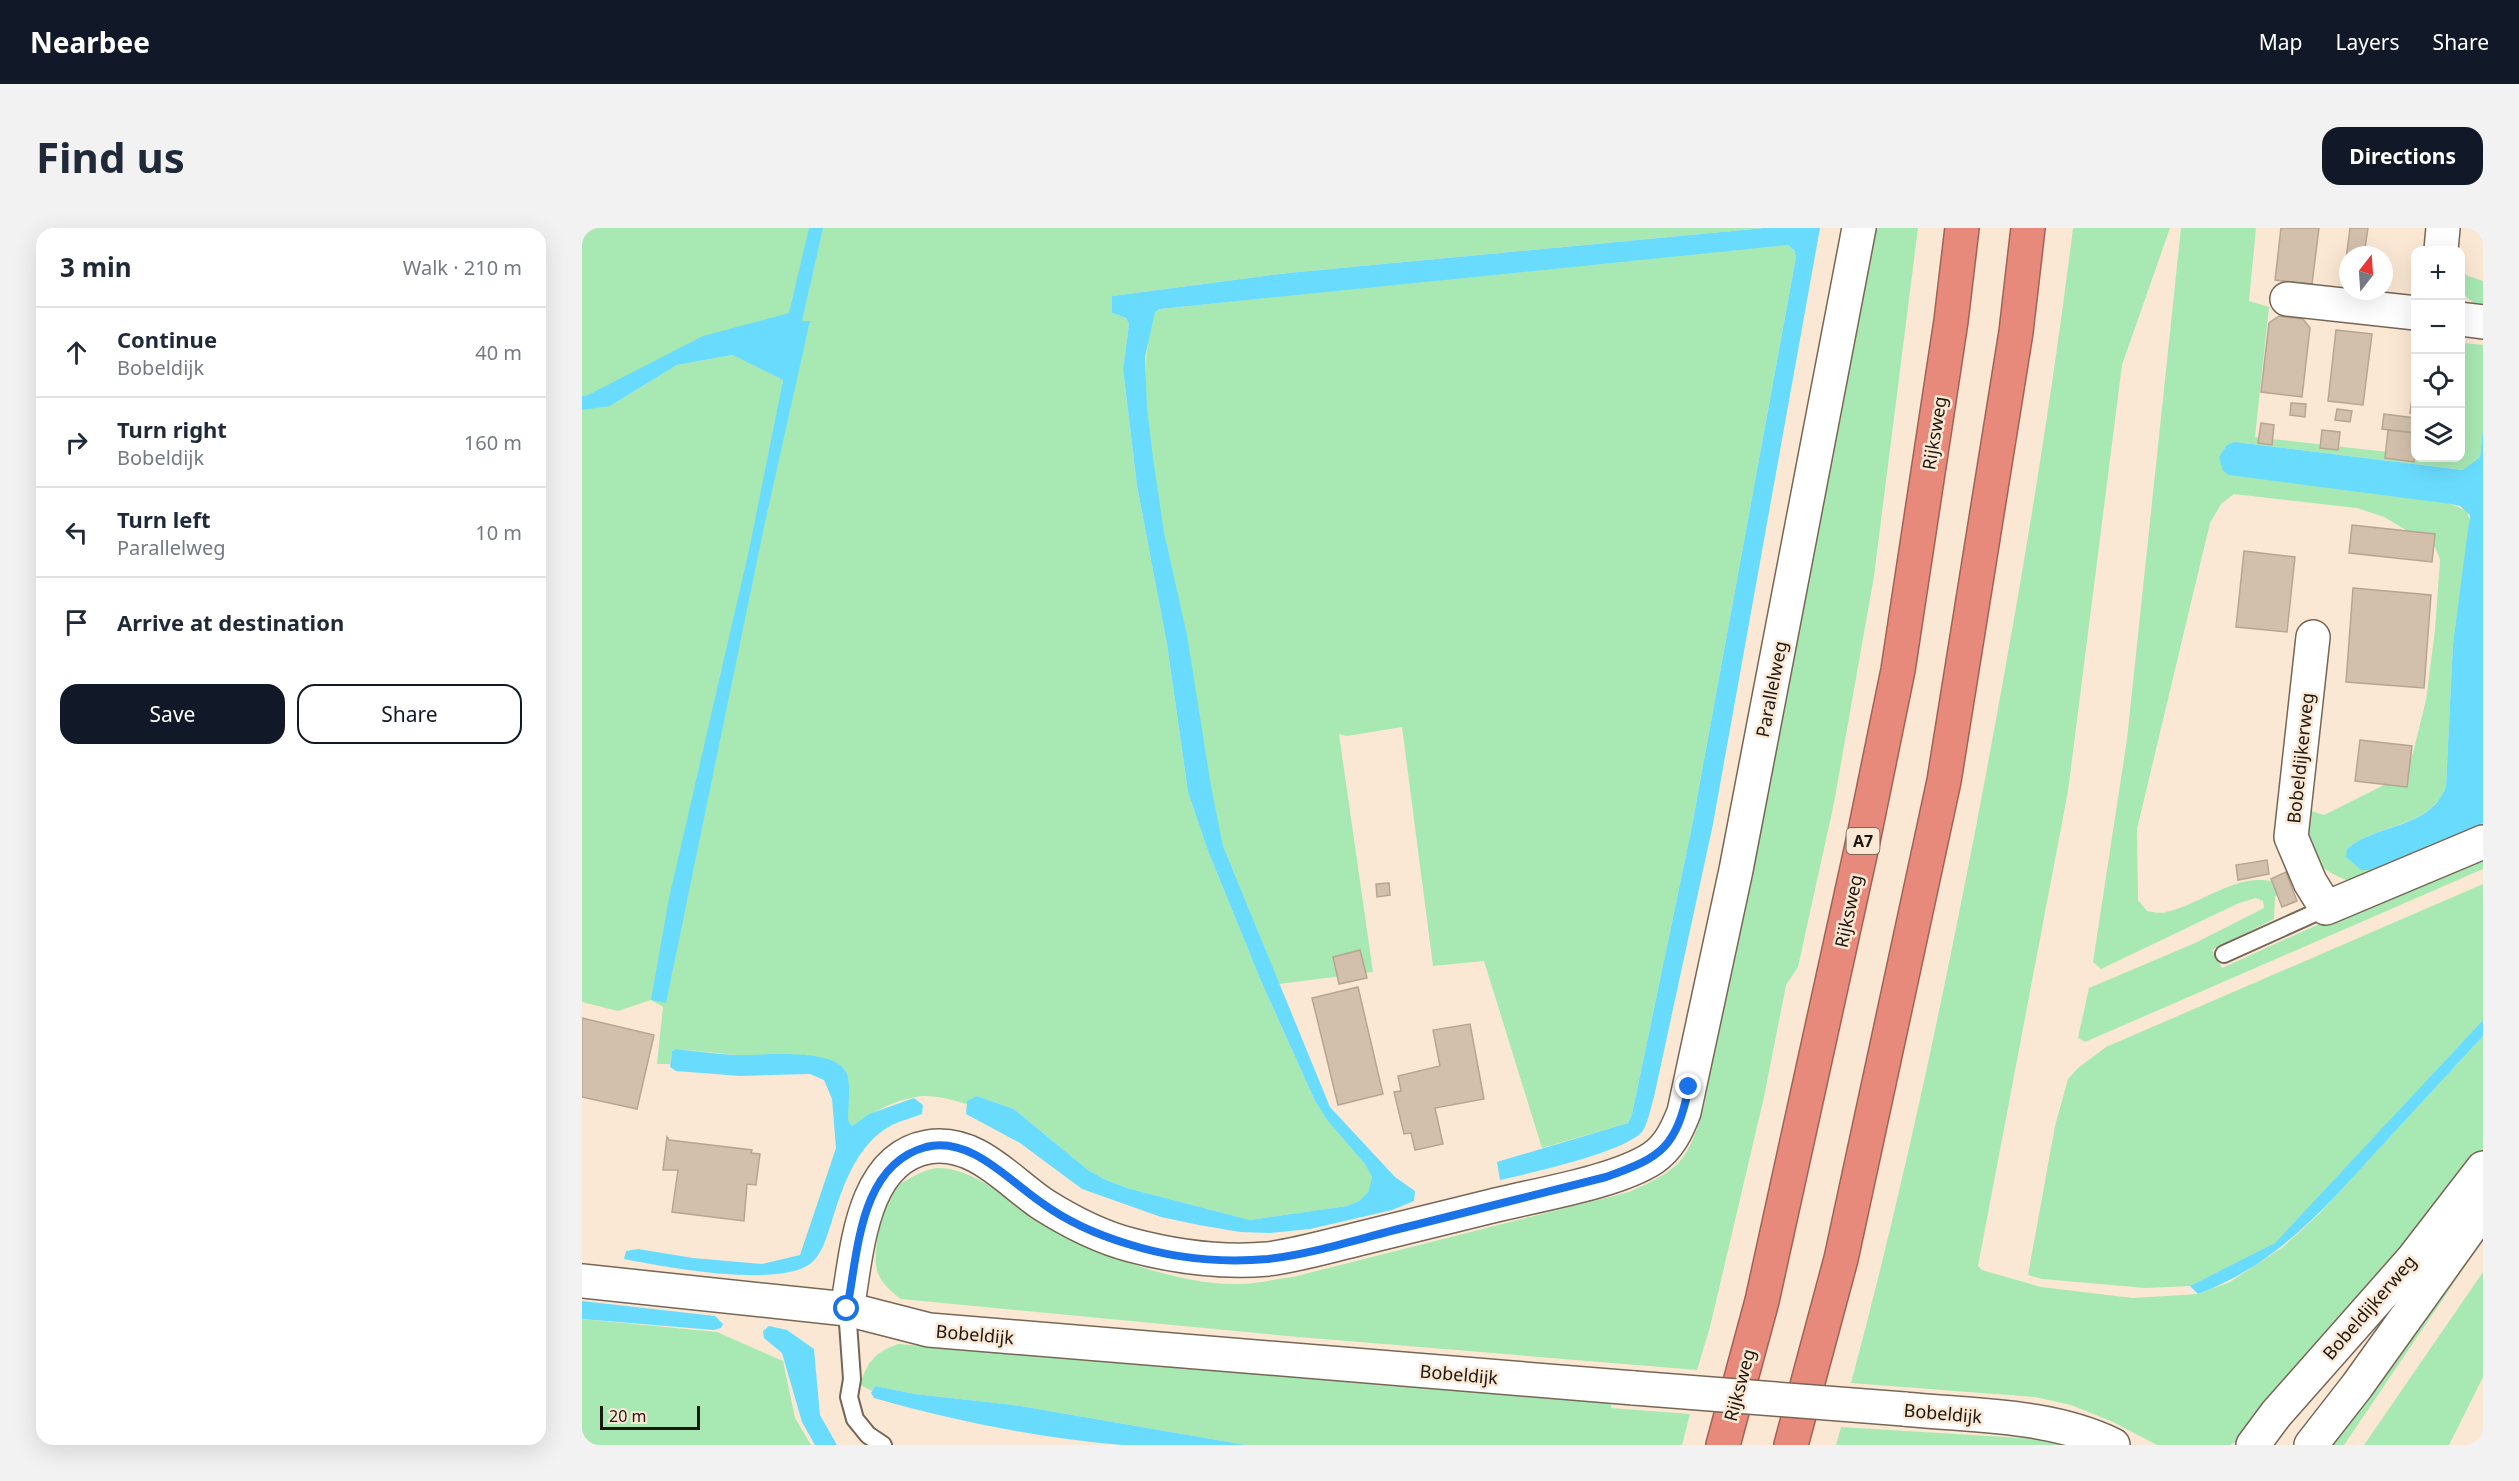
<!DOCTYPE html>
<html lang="en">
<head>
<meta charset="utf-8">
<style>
	:root { --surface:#fff; --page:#f2f2f3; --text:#1f2937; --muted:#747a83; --line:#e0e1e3; --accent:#111827 }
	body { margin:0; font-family:"Noto Sans",sans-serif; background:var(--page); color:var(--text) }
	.controls { position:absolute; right:18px; top:18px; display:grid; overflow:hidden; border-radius:12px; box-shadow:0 6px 24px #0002 }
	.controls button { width:54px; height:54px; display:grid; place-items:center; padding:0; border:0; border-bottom:2px solid var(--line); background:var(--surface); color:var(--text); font:30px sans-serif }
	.compass { position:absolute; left:1757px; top:18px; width:54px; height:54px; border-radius:50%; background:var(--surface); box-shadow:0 6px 24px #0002; rotate:17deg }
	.scale { position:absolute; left:18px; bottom:15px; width:100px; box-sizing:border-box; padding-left:6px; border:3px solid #1d1710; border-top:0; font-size:16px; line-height:21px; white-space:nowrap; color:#1d1710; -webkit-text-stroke:4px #fbe8d4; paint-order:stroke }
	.stop { position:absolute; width:18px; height:18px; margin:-14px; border:4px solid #1a73e8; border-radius:50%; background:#fff }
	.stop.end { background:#1a73e8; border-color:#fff; box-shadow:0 2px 6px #0008 }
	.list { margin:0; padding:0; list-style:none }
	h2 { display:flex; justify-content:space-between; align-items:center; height:78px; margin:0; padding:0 24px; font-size:26px }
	h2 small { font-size:20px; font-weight:400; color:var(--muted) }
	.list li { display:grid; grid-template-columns:39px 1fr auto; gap:18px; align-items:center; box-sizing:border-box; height:90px; padding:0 24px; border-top:2px solid var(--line) }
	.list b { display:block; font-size:22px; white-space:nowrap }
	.list p { margin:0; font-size:20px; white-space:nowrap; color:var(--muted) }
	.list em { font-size:20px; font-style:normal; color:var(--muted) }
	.actions { display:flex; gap:12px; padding:18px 24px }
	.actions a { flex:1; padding:14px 0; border:2px solid var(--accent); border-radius:18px; text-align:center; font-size:21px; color:var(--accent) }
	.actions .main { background:var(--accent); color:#fff }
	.icon { flex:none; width:33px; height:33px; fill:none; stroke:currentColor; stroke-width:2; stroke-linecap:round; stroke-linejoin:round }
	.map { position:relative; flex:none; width:1901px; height:1217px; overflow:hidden; border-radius:18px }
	header { display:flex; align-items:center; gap:36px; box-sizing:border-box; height:84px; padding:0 30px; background:var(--accent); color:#fff }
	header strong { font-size:28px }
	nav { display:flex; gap:33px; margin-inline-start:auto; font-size:21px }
	.intro { display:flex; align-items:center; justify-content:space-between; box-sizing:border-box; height:144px; padding:0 36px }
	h1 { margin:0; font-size:42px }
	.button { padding:15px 27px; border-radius:18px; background:var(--accent); color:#fff; font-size:21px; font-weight:700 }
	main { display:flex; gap:36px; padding:0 36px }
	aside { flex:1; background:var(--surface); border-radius:18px; box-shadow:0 6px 24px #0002 }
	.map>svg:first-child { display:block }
	.green { fill:#a8e9b3 }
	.water { fill:#69dcfd }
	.building { fill:#d2c0ac; stroke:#b7a592; stroke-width:1.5 }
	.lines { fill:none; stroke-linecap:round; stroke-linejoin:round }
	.service-casing { stroke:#765; stroke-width:20 }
	.minor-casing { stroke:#765; stroke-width:36 }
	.tertiary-casing { stroke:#765; stroke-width:36 }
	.motorway-casing { stroke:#a16256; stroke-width:36 }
	.service { stroke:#fff; stroke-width:16 }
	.minor { stroke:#fff; stroke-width:33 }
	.tertiary { stroke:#fff; stroke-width:33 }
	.motorway { stroke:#e88a7b; stroke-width:33 }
	.tertiary-bridge-casing { stroke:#765; stroke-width:36; stroke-linecap:butt }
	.tertiary-bridge { stroke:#fff; stroke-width:33 }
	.route { stroke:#1a73e8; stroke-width:8 }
	.labels { text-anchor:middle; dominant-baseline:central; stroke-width:5; stroke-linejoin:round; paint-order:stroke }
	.shield { fill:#fbe8d4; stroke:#60564b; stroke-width:1.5 }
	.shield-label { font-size:16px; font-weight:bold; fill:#1d1710 }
	.street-label { font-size:18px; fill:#1d1710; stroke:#fbe8d4 }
</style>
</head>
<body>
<header>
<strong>Nearbee</strong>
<nav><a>Map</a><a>Layers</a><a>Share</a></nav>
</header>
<div class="intro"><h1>Find us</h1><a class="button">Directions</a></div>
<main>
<aside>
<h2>3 min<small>Walk · 210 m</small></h2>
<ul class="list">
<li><svg class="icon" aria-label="ahead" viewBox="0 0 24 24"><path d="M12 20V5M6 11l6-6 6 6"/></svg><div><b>Continue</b><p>Bobeldijk</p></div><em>40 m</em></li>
<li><svg class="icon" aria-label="right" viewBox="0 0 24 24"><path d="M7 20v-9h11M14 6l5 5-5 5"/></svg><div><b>Turn right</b><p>Bobeldijk</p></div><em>160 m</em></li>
<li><svg class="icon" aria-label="left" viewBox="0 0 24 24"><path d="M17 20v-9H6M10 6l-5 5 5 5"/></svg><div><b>Turn left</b><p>Parallelweg</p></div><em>10 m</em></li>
<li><svg class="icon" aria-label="arrive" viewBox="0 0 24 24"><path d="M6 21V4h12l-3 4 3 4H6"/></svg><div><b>Arrive at destination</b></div></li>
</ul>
<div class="actions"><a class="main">Save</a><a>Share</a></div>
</aside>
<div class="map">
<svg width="1901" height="1217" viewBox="0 0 1901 1217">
	<rect width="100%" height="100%" fill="#fbe8d4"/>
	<g class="green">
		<path d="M 0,0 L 1182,0 L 706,45 L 530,68 L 530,85 L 544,90 L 547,96 L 541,141 L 555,258 L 585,416 L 606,564 L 626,623 L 679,753 L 733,873 L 745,892 L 784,936 L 790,949 L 786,964 L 777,973 L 765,978 L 668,992 L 545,960 L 522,951 L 506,942 L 432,881 L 395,868 L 384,876 C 371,872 357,868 343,868 C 318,869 290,884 270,898 L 266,892 L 266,862 L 226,827 L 155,827 L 94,821 L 90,823 L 88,836 L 75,836 L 81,779 L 69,772 L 36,783 L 0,774 L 0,176 L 28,178 L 95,137 L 152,127 L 201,152 L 171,308 L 228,93 L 161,102 L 0,173 Z"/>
		<path d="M 1286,0 L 1336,0 L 1292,348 L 1252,575 L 1216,739 L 1204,757 L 1182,869 L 1128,1099 L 1115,1142 L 705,1108 L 319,1071 C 295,1053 291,1043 295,1013 C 298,998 301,978 309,965 C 315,955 345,940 356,940 C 398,941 429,977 463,997 C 511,1026 600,1058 657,1056 C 675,1056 693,1051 711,1049 L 1047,964 C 1099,941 1106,933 1122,878 Z"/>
		<path d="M 1491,0 L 1588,0 L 1540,137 L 1486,563 L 1396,1038 L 1400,1042 L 1459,1059 L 1551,1070 L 1616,1066 L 1648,1054 L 1701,1019 L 1738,985 L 1901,808 L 1901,925 L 1666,1207 L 1648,1217 L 1575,1217 L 1531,1194 L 1489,1177 L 1453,1169 L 1269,1155 C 1326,942 1371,725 1411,508 C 1442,340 1470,170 1491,0 Z"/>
		<path d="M 1599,0 L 1674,0 L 1667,73 L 1687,79 L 1673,209 L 1833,227 L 1834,230 L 1870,232 L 1871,230 L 1878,230 L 1878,149 L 1882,115 L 1901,117 L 1901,201 L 1898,229 L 1882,242 L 1653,214 L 1869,276 L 1885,283 L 1888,294 L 1871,415 L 1864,558 C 1849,600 1795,595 1765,621 L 1789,642 L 1901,595 L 1901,605 L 1770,654 C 1727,639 1726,623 1723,581 L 1742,587 L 1816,550 L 1824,543 L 1831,525 L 1844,472 L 1853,402 L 1858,332 L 1853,319 L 1802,289 L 1775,280 L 1652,266 L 1639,276 L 1628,295 L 1555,601 L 1556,672 L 1565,683 C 1571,684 1579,686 1584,684 C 1621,676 1654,644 1693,654 L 1698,664 L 1693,669 L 1692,691 L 1630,722 L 1640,740 L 1788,673 L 1901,627 L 1901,641 L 1503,814 L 1496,810 L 1507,760 L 1613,715 L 1682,680 L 1681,673 L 1674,670 L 1657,675 L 1519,741 L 1511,734 L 1545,511 Z"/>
		<path d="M 1201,16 C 1209,17 1212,21 1214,29 L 1109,603 L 1050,886 L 1046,895 L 960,920 L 902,733 L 851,738 L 820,499 L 765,508 L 757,506 L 791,744 L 697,756 L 641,618 L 635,595 C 621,516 607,437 592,358 C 579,284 548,154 573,84 L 578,81 Z"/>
		<path d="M 1878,42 L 1886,48 L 1901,53 L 1901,80 C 1881,69 1879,65 1878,42 Z"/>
		<polygon points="1901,656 1901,792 1710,998 1693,1015 1674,1026 1608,1058 1564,1060 1460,1051 1446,1047 1473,898 1486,851 1496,840 1524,819"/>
		<polygon points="1901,996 1901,1012 1762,1217 1738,1217"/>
		<polygon points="1901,1044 1901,1149 1867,1217 1782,1217"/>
		<polygon points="0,1091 135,1104 201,1133 213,1190 229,1217 0,1217"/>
		<path d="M 316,1116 L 1029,1174 L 1029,1180 L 1108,1186 L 1100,1217 L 664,1217 L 432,1177 L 333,1166 L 293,1158 L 290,1163 L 278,1157 C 286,1133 292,1125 316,1116 Z"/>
		<polygon points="1259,1199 1458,1211 1482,1217 1254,1217"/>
	</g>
	<g class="water">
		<polygon points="227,0 241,0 220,93 228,93 182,299 84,775 69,772 87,670 167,322 201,152 151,127 95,137 28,178 0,182 0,168 4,168 121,108 207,85"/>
		<path d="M 1182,0 L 1238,0 L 1131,596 L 1072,869 C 1069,878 1066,896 1060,904 C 1040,925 948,945 918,952 L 915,934 L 1046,895 L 1050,886 L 1109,603 L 1214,29 L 1212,22 L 1206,17 L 578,81 L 573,84 L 563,129 L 565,180 L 571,230 L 582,304 L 605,407 L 629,558 L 641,618 L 748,879 L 813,949 L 833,963 L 832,973 L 810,982 L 728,1001 L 688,1005 L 658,1004 L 617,997 L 579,989 L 500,961 L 438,915 L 384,886 L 385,873 L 395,868 L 432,881 L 506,942 L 522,951 L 545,960 L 668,992 L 765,978 L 777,973 L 786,964 L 790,949 L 783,936 L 745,892 L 733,873 L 679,753 L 626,623 L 606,564 L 585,416 L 555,258 L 541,141 L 547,96 L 544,90 L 530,85 L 530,68 L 706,45 Z"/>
		<path d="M 1901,201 L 1901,595 L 1789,642 L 1779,642 L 1764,629 L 1765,621 C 1795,595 1849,601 1864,558 L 1871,415 L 1888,287 L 1878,278 L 1869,276 L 1647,247 L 1641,243 L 1637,229 L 1645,217 L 1653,214 L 1881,242 L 1898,229 Z"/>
		<path d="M 1901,792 L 1901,808 C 1866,846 1831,884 1796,922 C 1741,982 1695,1036 1616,1066 L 1608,1058 L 1693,1015 Z"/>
		<path d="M 94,821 C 114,823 134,826 154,827 C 178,828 254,818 265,846 C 269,858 266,878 266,892 L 270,898 L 287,886 L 332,870 L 341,877 L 340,886 C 330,890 320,892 310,897 C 274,916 260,960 249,996 C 244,1010 240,1027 228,1036 C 194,1060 83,1039 42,1031 L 44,1023 L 56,1021 L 111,1030 L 180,1036 L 218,1027 L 254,920 L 250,871 L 242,852 L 228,846 L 158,848 L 94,843 L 88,839 L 90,823 Z"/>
		<polygon points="0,1073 133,1088 141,1096 139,1100 132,1102 0,1091"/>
		<polygon points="187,1098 205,1102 232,1121 238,1187 255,1217 233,1217 220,1194 200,1125 182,1110 181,1103"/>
		<path d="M 293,1158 L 333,1166 L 432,1177 L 664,1217 C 623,1217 580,1217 540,1217 C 457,1210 372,1193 292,1170 L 289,1165 Z"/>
	</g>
	<g class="building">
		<polygon points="1699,0 1737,0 1730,56 1693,52"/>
		<polygon points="1768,0 1786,0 1782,27 1766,27 1766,56 1761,55"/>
		<polygon points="1697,88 1721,91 1728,100 1720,169 1679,164 1687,95"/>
		<polygon points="1754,102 1790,106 1781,177 1746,173"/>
		<polygon points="1834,140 1834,185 1828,185"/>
		<polygon points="1709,175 1724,176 1723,189 1708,187"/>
		<polygon points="1755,181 1770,183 1768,194 1753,192"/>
		<polygon points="1802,186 1833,190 1831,205 1800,201"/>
		<polygon points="1679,195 1692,197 1690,217 1676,215"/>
		<polygon points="1740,202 1758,204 1756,222 1738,220"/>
		<polygon points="1806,202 1834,205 1832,234 1803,230"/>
		<polygon points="1770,297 1853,306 1850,334 1767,325"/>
		<polygon points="1662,323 1713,329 1705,404 1654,399"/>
		<polygon points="1771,360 1849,367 1842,460 1764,454"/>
		<polygon points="1778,512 1830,518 1825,559 1773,553"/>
		<polygon points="1685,632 1687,646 1656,652 1654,637"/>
		<polygon points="1704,644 1715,673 1700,679 1689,651"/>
		<polygon points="807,655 808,667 795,669 794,656"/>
		<polygon points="778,722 785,750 757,756 751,729"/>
		<polygon points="776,759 801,866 756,877 730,770"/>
		<polygon points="0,790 72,807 55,881 0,869"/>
		<polygon points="888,796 902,871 853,880 861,916 833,922 829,905 822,906 812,864 819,863 816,848 858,838 851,802"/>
		<polygon points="85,909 87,912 170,922 169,925 178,926 174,957 165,956 162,993 90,984 96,942 81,942"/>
	</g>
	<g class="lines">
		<g class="service-casing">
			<g id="service">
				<polyline points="1642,726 1744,680"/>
				<polyline points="265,1081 270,1151 267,1169 273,1191 286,1207 301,1217"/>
			</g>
		</g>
		<g class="minor-casing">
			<g id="minor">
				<polyline points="1859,22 1861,0"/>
				<polyline points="1705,71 1834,85"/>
				<polyline points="1878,91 1901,94"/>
				<polyline points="1731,409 1709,609 1728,654 1744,680 1901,614"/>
				<path d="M 265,1081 C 275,1027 278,931 346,919 C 394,911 427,954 462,977 C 489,994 518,1009 549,1017 C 594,1029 640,1035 686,1031 C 716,1027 747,1018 776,1011 C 820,1000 865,989 910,978 C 954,967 1035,954 1071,930 C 1087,919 1095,902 1102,884 L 1154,642 L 1277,0"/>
			</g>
		</g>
		<g class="tertiary-casing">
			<g id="tertiary">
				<polyline points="0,1053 265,1081 347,1102 1052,1160"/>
				<path d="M 1322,1181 C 1391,1188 1468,1186 1531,1217"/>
				<polyline points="1671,1217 1694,1186 1830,1032 1901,940"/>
				<polyline points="1729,1217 1775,1158 1901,982"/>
			</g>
		</g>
		<g class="motorway-casing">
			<g id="motorway">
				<polyline points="1141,1217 1180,1073 1281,613 1316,442 1369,93 1380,0"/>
				<polyline points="1209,1217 1259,1031 1362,553 1434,104 1446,0"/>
			</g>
		</g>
		<use href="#service" class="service"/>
		<use href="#minor" class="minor"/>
		<use href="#tertiary" class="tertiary"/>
		<use href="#motorway" class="motorway"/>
		<g class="tertiary-bridge-casing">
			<polyline id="tertiary-bridge" points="1052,1160 1322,1181"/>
		</g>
		<use href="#tertiary-bridge" class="tertiary-bridge"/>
	</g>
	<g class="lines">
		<path class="route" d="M 265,1081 C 276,1025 277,937 344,919 C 389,908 427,953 460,975 C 486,994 516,1007 546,1016 C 590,1030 640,1035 686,1031 C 736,1025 785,1008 833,997 C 897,981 960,965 1024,949 C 1081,929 1094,919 1107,859"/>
	</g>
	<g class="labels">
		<rect class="shield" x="1264.5" y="600" width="33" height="26" rx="4.5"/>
		<g class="shield-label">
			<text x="1281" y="613">A7</text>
		</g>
		<g class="street-label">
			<text transform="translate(1352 205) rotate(-81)">Rijksweg</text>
			<text transform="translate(1189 461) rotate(-79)">Parallelweg</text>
			<text transform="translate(1718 530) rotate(-84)">Bobeldijkerweg</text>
			<text transform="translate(1266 683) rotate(-78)">Rijksweg</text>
			<text transform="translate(1787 1079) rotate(-49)">Bobeldijkerweg</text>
			<text transform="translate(393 1106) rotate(5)">Bobeldijk</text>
			<text transform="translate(877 1146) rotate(5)">Bobeldijk</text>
			<text transform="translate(1157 1157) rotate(-75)">Rijksweg</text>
			<text transform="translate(1361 1185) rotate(5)">Bobeldijk</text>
		</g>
	</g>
</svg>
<div class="controls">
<button>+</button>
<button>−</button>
<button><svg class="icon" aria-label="locate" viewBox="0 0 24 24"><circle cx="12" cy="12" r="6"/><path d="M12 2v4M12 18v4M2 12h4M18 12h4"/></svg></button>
<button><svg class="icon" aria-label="layers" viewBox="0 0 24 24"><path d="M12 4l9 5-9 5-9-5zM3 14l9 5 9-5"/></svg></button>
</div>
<svg class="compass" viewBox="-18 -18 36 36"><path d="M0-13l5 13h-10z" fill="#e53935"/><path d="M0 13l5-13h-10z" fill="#747a83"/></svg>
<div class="scale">20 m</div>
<div class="stop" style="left:265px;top:1081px"></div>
<div class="stop end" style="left:1107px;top:859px"></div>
</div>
</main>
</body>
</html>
